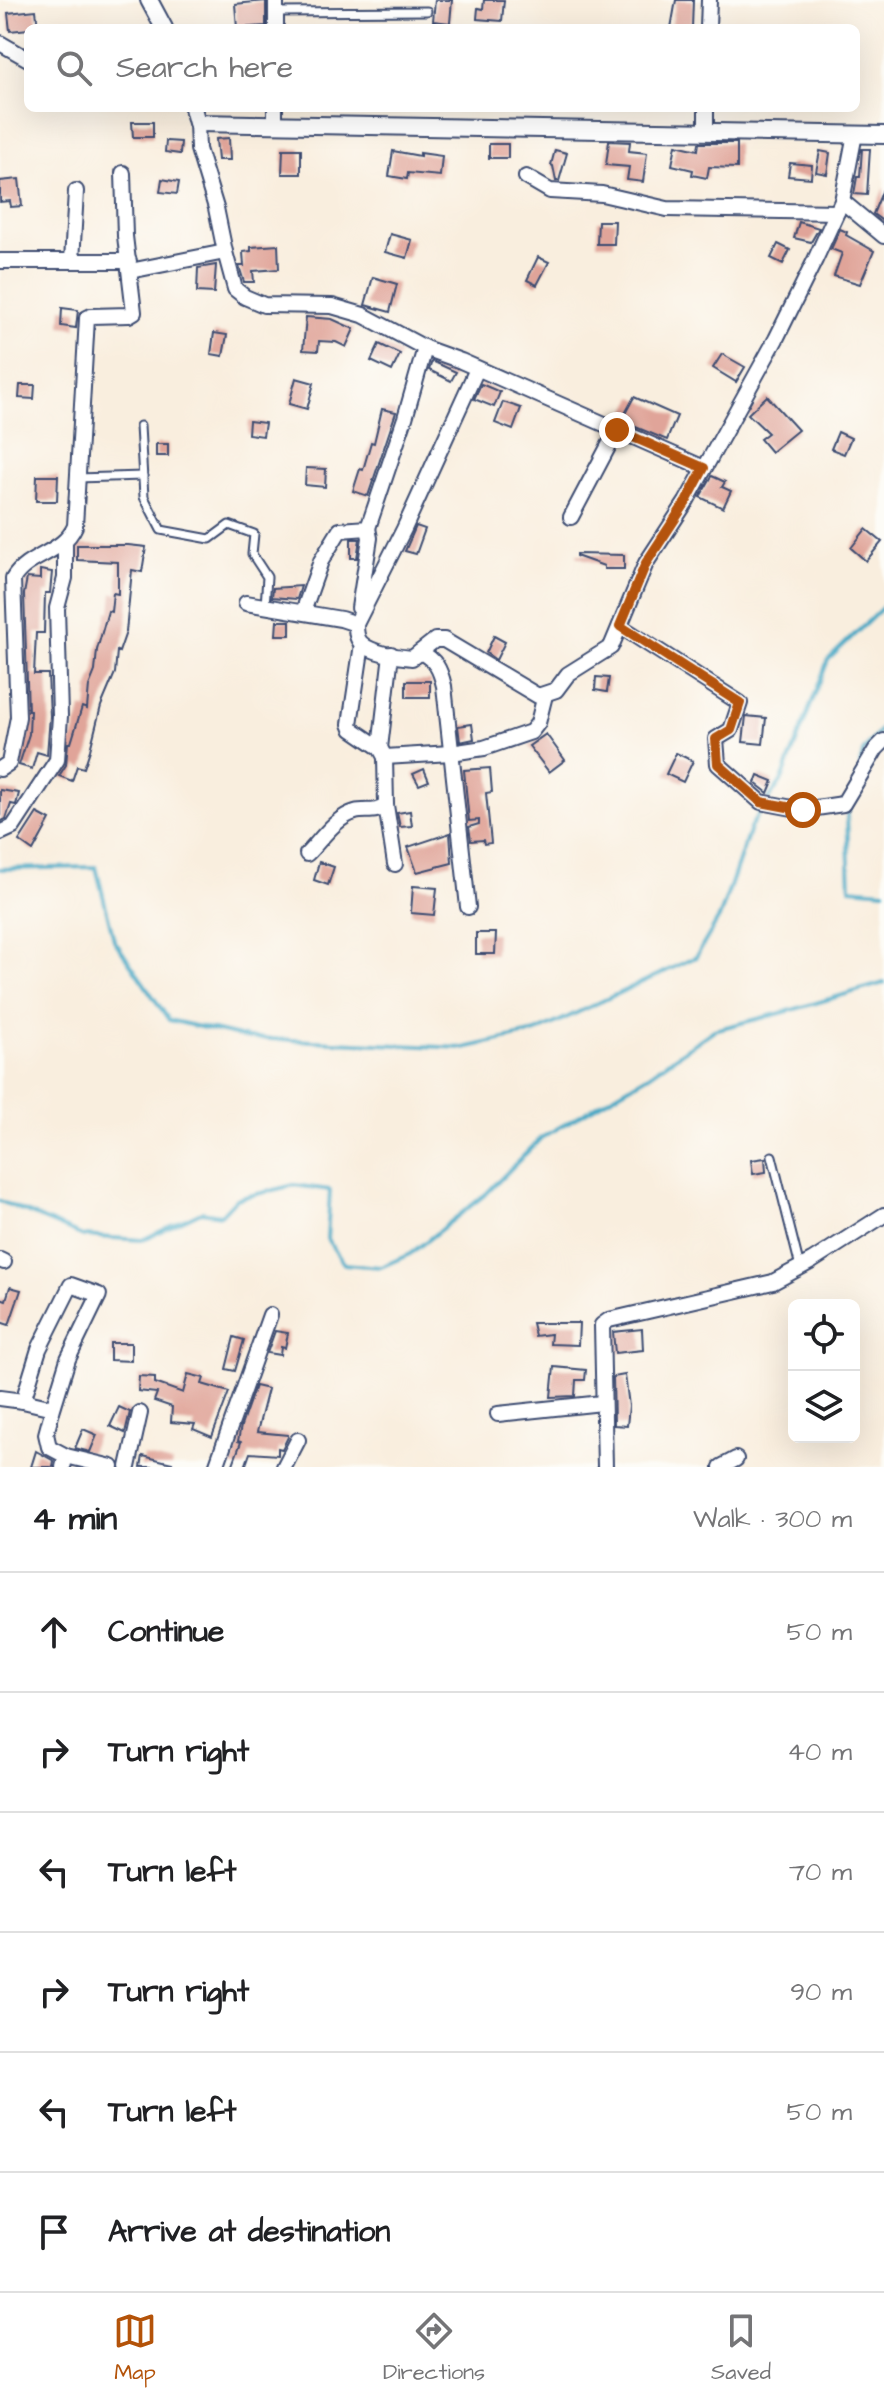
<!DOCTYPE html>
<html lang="en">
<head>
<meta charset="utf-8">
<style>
	:root { --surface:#fff; --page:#f2f2f2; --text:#202124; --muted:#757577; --line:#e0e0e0; --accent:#b45309 }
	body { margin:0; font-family:"Architects Daughter",sans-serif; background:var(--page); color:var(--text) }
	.controls { position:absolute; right:24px; bottom:24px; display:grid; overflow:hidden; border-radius:12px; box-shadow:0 8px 32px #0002 }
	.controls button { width:72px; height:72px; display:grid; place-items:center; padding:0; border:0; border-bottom:2px solid var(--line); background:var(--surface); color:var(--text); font:40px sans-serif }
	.stop { position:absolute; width:24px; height:24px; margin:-18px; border:6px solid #b45309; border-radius:50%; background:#fff }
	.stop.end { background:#b45309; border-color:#fff; box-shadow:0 2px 8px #0008 }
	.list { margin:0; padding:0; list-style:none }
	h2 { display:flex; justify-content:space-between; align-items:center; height:104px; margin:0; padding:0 32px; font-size:34px }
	h2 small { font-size:26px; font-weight:400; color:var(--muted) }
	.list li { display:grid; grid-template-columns:52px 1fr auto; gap:24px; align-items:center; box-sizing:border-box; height:120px; padding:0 32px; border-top:2px solid var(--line) }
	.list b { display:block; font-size:30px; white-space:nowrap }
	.list em { font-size:26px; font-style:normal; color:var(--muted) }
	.icon { flex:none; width:44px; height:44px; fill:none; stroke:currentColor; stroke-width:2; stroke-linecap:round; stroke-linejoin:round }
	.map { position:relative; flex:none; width:884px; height:1467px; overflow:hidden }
	.search { position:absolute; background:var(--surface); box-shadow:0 8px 32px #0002; left:24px; right:24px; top:24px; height:88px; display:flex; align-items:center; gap:20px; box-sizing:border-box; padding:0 28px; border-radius:12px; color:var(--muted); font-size:30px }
	.sheet { height:824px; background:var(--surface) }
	nav { display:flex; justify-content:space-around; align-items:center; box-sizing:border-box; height:112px; border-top:2px solid var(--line); background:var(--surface); font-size:22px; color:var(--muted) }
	nav a { display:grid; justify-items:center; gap:4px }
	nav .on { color:var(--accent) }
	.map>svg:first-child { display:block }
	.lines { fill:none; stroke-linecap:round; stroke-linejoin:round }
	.stream { stroke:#45a8c5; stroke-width:4 }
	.building { fill:#e0a499 }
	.service-casing { stroke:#3c4c71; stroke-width:11 }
	.minor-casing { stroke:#3c4c71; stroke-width:18 }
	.tertiary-casing { stroke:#3c4c71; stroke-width:20 }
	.service { stroke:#fff; stroke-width:7 }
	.minor { stroke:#fff; stroke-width:14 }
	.tertiary { stroke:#fff; stroke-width:16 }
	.route { stroke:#b45309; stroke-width:10 }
</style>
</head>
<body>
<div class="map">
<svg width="884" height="1467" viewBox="0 0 884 1467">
	<rect width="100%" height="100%" fill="#fdfcf7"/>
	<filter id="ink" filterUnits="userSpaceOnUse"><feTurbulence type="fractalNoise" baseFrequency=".0125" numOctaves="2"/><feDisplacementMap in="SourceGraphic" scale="16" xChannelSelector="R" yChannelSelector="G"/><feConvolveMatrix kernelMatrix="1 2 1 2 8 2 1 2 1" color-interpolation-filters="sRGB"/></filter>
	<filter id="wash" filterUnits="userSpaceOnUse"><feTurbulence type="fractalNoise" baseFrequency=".006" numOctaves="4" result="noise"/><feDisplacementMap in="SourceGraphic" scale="32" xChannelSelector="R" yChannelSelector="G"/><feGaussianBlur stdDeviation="1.8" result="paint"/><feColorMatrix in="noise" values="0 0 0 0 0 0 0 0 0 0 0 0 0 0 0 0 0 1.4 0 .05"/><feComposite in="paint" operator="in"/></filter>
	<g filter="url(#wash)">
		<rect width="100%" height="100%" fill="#f9eede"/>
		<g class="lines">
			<g class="stream">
				<polyline points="860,765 863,752 884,725"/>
				<polyline points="768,800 782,780 828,660 884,606"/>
				<polyline points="850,805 847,816 850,888 884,891"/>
				<polyline points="0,869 96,867 114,940 169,1020 248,1038 464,1048 536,1032 696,957 720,916 751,826 763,807"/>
				<polyline points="0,1201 83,1236 142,1240 201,1212 221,1215 236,1199 294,1185 330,1190 327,1239 344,1264 381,1267 410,1254 487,1193 541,1138 649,1075 714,1030 785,1012 884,983"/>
			</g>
		</g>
		<g id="blocks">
			<g class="building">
				<polygon points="435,0 452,0 450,23 433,21"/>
				<polygon points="484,0 504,0 502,21 477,19 478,8 483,9"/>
				<polygon points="676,0 693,0 692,28 671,28"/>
				<polygon points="266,1 266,26 237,28 235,4"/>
				<polygon points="36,10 38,28 10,31 8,13"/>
				<polygon points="132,122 153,122 153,137 133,137"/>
				<polygon points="229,138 230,160 218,160 216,139"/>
				<polygon points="166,141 181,142 180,154 165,152"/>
				<polygon points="609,141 630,142 629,151 647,153 643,182 627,180 629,167 606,165"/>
				<polygon points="699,143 737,143 737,168 709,167 707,178 692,175 693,170 672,165 676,145 698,150"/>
				<rect x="489" y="144" width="19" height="14"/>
				<polygon points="283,149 301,149 301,174 282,174"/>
				<polygon points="862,149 870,149 867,195 854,194 857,177 860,177"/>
				<polygon points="555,150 567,153 559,181 556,181 553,166 551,165"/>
				<polygon points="393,151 420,156 420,153 442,156 440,176 408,173 407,179 389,176"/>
				<polygon points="820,151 830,153 827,174 816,172"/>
				<polygon points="790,163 812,165 811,178 788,176"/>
				<polygon points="19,179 22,206 11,207 10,201 0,202 0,181"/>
				<polygon points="162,179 179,182 177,194 160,192"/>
				<polygon points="884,187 884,222 873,214"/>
				<polygon points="598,221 615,221 614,244 597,244"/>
				<polygon points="799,222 819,228 811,242 794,238"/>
				<polygon points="840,229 847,232 846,235 874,251 860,284 834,276 842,253 831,249"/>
				<polygon points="390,234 412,240 407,258 385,252"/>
				<polygon points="778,244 790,250 783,264 771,258"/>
				<polygon points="278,245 279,269 253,271 254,282 244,282 239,266 244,266 243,252 251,251 251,247"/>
				<polygon points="538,257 549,262 537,285 527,280"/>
				<polygon points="216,265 214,293 197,292 198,268"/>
				<polygon points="373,277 397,284 390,312 365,305"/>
				<polygon points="62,308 78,310 76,328 61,326"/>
				<polygon points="306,317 332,319 354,329 346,347 336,342 319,341 318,351 303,350"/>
				<polygon points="214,333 227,335 223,356 211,354"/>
				<polygon points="379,344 400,354 392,371 371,361"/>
				<polygon points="722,354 745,367 736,382 713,368"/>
				<polygon points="432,361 456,372 451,381 429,370"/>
				<polygon points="296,378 314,383 307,409 289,404"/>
				<polygon points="481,384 500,392 494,407 474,399"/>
				<polygon points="20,385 35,385 34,399 19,398"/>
				<polygon points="767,396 798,430 771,452 760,439 768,433 748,414"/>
				<polygon points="634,397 677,416 667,440 621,421"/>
				<polygon points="503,402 521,408 513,430 495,423"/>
				<polygon points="382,409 396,412 368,496 353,491 360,469 363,470 371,442 374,443"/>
				<polygon points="249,421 265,423 263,436 248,434"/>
				<polygon points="838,432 851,438 844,454 831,449"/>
				<rect x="156" y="444" width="12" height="12"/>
				<polygon points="306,468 326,469 325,487 305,485"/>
				<polygon points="37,476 58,476 57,501 36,501"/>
				<polygon points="712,476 725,482 722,487 731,491 723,508 700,497"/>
				<polygon points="416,526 425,529 416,554 405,551"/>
				<polygon points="866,529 882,542 866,561 851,548"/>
				<polygon points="351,539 360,539 357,558 351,558"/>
				<polygon points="77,545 128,545 146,547 142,572 132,570 126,632 119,652 117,651 115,673 101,706 90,750 84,768 77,766 72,781 59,776 66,765 68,743 71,743 82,707 87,709 89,686 95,671 97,650 108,611 111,612 113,593 118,594 118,562 77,560"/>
				<polygon points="576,554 624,555 624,569 604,569 604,566 576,556"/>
				<polygon points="40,570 52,572 50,593 45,593 44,633 36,633 34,674 48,674 50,716 47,755 37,752 32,769 19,765 29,734 30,711 28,711 24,594 27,578 40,579"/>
				<polygon points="301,586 297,599 272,597 273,588"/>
				<polygon points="277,621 290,621 290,635 276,635"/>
				<polygon points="494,636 505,642 496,660 486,653"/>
				<polygon points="596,677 609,678 607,692 595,690"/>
				<rect x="406" y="681" width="24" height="16"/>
				<polygon points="746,716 766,718 763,744 743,742"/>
				<polygon points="472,724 474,739 460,742 458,726"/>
				<polygon points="546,734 565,760 549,772 529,746"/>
				<polygon points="676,753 693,761 683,782 666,774"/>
				<polygon points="490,768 492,792 486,793 491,843 484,844 483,840 471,841 469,827 479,824 479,820 469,821 464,770"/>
				<polygon points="424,769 429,781 419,785 413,774"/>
				<polygon points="758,775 773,781 768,793 755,783"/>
				<polygon points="0,790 19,793 16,805 11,804 6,819 0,822"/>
				<polygon points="410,811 412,826 400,827 397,813"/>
				<polygon points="37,813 50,820 33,851 19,841"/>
				<polygon points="450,833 452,863 417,872 408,847"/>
				<polygon points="319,862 334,867 328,885 314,880"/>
				<polygon points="413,886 437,888 434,915 411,913"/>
				<polygon points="476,933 496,933 495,954 476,954"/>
				<polygon points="765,1158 766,1172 753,1174 751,1160"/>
				<polygon points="10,1287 21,1290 9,1325 0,1322 0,1298 6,1300"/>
				<polygon points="532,1323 579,1323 578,1345 550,1344 551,1334 535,1336"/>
				<polygon points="642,1329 643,1350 615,1353 613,1332"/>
				<polygon points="275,1331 288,1333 285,1348 281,1347 280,1355 267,1353"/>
				<polygon points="234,1337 244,1340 235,1371 226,1369"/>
				<polygon points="110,1343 131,1343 131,1361 110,1360"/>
				<polygon points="554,1367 586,1370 585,1380 576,1380 575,1396 551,1397"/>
				<polygon points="188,1374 204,1378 202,1384 229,1392 212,1437 193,1429 195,1424 171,1422 172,1407 154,1401 157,1393 138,1391 139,1376 155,1377 155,1383 183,1393"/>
				<polygon points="625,1375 629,1406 627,1426 614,1425 613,1377"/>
				<polygon points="255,1386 268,1389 257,1432 288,1435 288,1437 282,1449 278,1448 278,1455 250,1453 245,1467 232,1467 241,1442 238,1441 241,1426"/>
				<polygon points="119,1407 130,1412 125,1433 110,1426"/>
				<polygon points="83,1429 97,1435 90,1452 75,1448"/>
				<polygon points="36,1451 54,1461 53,1467 31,1467"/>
				<polygon points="143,1456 172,1463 171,1467 141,1467"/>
			</g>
		</g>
	</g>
	<g filter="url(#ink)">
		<use href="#blocks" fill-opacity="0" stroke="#3c4c71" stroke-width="2"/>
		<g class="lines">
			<g class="service-casing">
				<g id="service">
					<polyline points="276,12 427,11"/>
					<polyline points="140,426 144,497 161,530 210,539 229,525 254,534 252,554 267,577 265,606"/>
					<polyline points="77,478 143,476"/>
					<polyline points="772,1156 800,1267"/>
				</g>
			</g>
			<g class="minor-casing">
				<g id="minor">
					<polyline points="276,0 276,28"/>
					<polyline points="708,28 709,0"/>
					<polyline points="0,43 28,59"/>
					<polyline points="197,123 198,149 216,208 225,252 235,289 245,297 264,305 332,306 363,315 425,348 461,361 704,468"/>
					<polyline points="275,125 275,108"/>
					<polyline points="706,132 706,108"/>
					<polyline points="526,177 550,191 602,194 667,209 837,212"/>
					<polyline points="842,201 884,236"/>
					<polyline points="0,261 129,261"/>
					<polyline points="72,261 76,191"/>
					<polyline points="130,271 225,252"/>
					<polyline points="571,517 617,430"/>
					<path d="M 246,603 L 341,619 L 356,624 C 356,630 356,638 361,643 C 371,653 398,657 412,658 L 435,640 L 444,640 L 538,696 L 556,690 L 568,674 L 611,647 L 646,563 L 686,502 L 776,339 L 815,260 L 842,201 L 855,134"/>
					<polyline points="359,608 370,538 368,528"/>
					<polyline points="303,612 321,561 340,530 368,528 405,418 425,348"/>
					<polyline points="356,624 404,529 477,369"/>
					<polyline points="620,626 740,703 731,730 716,739 718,764 761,802 803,810 843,804 876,749 884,741"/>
					<path d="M 420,652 C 436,660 440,669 444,686 L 468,907"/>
					<polyline points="380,748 391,654"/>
					<polyline points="385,757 451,753 484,748 531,732 538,723 545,695"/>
					<path d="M 0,769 L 9,763 L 18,717 L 13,579 C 28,554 63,554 75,526 L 87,318 L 91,316 L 129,315 L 134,312 L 125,236 L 123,173"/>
					<polyline points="386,805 395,864"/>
					<polyline points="0,833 13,827 57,760 60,716 57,608 65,578 65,543"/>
					<path d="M 307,854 C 320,841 336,817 355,812 C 366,809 376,814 386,805 L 385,757 L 380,748 L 352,729 L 350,724 L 362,644"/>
					<polyline points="0,1260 4,1262"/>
					<polyline points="0,1398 23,1401"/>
					<polyline points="53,1408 68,1359 99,1295 71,1285 39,1349 23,1401 53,1408 46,1434 49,1447 66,1456"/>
					<polyline points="498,1414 602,1403"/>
					<polyline points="63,1467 66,1456 112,1467"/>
					<polyline points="128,1467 140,1413"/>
					<polyline points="216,1467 270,1315"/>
					<polyline points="284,1467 298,1440"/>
					<polyline points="605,1467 602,1325 609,1320 773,1282 812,1261 884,1215"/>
					<polyline points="721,1467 736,1459"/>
				</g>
			</g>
			<g class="tertiary-casing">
				<g id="tertiary">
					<polyline points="149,0 164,28"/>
					<polyline points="193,108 197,123 884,135"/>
				</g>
			</g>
			<use href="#service" class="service"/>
			<use href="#minor" class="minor"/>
			<use href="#tertiary" class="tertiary"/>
		</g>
	</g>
	<g class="lines" filter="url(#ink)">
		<polyline class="route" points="617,430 704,468 686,502 646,563 620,626 740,703 731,730 716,739 718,764 761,802 803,810"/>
	</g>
</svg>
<div class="controls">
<button><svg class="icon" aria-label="locate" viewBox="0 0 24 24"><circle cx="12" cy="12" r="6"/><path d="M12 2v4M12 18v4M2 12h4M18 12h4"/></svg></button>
<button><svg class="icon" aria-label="layers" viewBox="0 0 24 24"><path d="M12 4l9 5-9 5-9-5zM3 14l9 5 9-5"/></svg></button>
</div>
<div class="stop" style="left:803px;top:810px"></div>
<div class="stop end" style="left:617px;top:430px"></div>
<div class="search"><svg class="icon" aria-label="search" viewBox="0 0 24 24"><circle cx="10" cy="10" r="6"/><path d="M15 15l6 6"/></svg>Search here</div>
</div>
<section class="sheet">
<h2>4 min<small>Walk · 300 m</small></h2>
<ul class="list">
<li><svg class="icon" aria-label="ahead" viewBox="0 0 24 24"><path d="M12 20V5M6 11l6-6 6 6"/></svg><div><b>Continue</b></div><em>50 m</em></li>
<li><svg class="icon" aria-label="right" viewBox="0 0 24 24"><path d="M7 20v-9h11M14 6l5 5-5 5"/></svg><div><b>Turn right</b></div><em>40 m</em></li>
<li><svg class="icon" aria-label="left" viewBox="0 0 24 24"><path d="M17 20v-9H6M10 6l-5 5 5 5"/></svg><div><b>Turn left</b></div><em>70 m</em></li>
<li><svg class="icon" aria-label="right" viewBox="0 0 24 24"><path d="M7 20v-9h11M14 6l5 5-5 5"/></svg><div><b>Turn right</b></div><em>90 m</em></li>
<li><svg class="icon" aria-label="left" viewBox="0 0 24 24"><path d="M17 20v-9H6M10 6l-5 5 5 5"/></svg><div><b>Turn left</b></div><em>50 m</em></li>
<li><svg class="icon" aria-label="arrive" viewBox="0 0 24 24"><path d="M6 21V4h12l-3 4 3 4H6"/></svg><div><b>Arrive at destination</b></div></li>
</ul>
</section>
<nav>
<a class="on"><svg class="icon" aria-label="map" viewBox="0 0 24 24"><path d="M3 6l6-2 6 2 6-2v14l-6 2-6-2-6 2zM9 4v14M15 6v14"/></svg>Map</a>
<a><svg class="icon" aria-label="directions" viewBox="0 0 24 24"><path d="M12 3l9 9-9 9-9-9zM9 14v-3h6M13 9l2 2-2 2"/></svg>Directions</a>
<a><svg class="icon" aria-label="saved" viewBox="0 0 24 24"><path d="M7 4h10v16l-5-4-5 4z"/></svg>Saved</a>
</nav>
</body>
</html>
